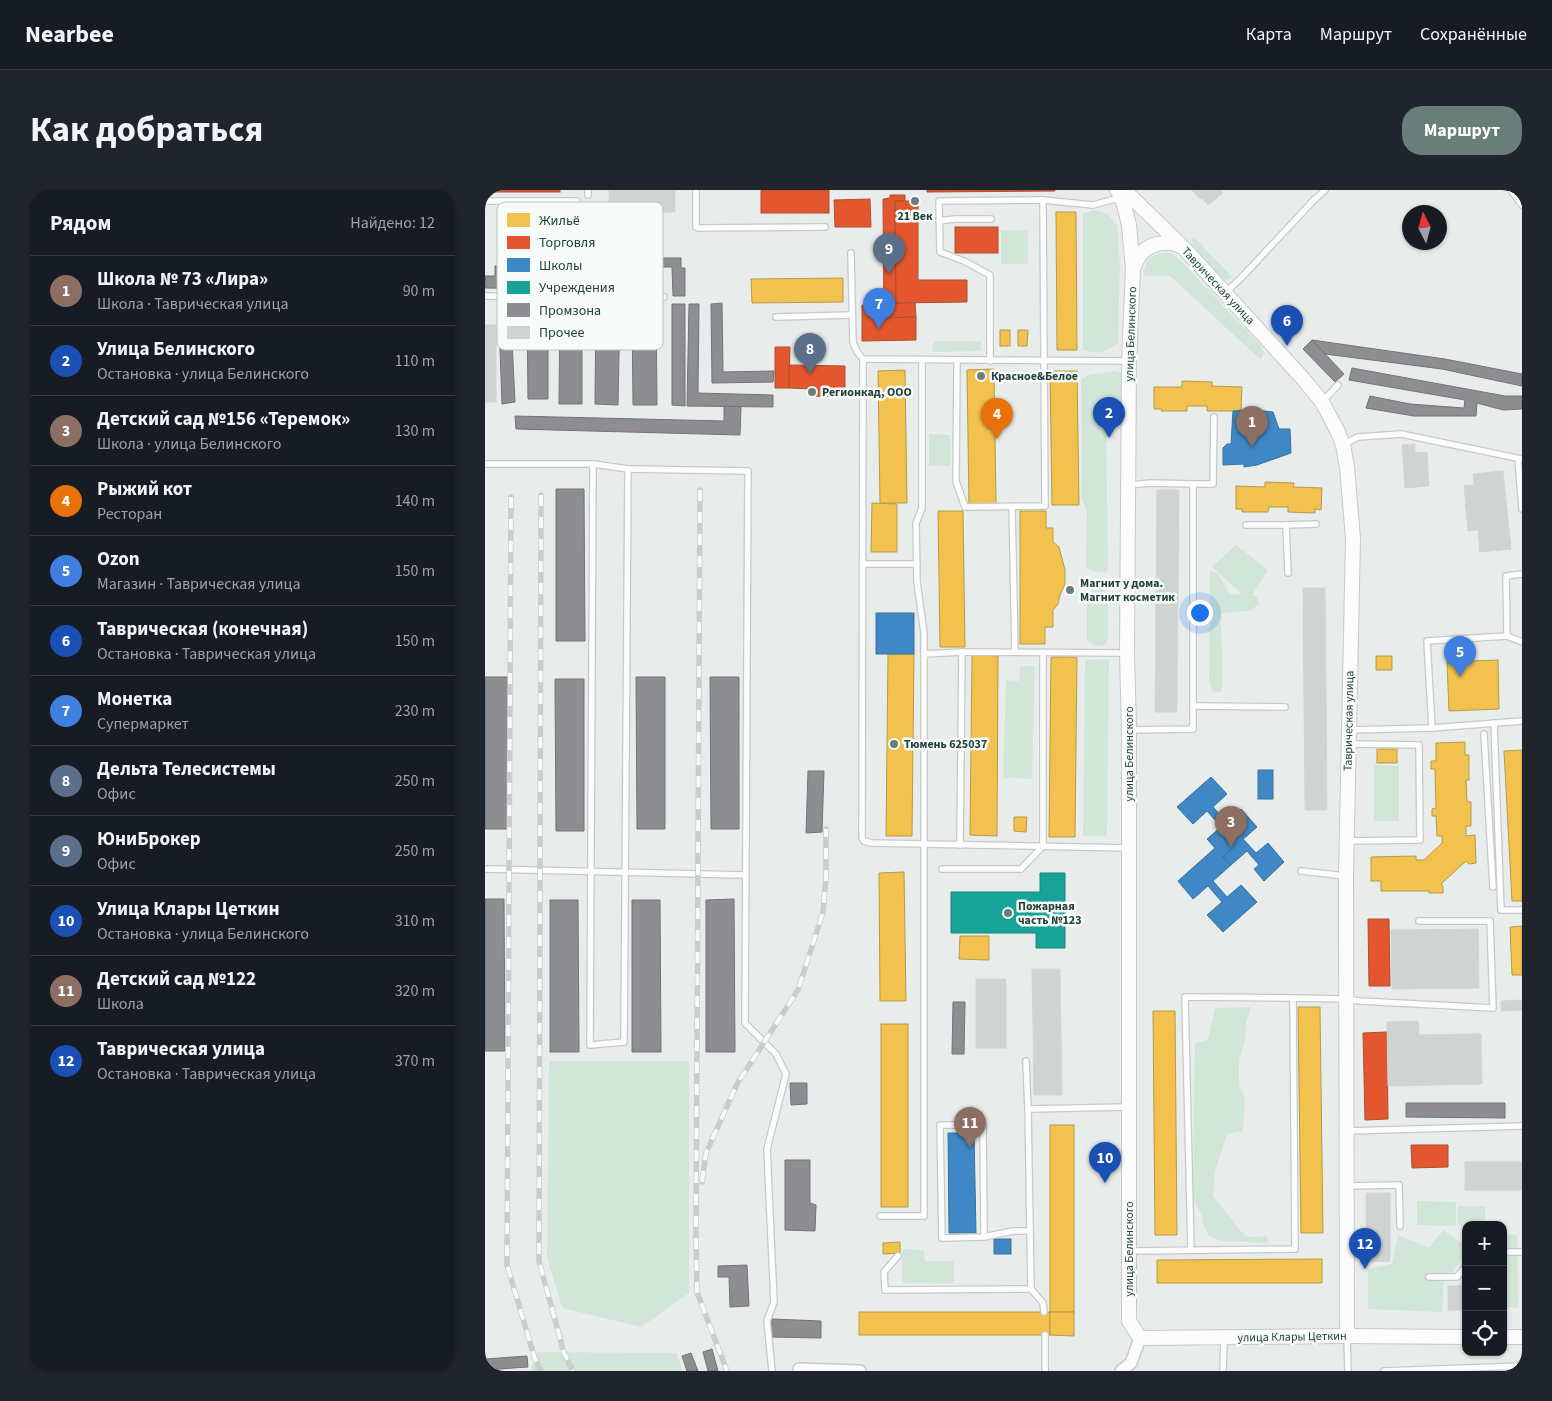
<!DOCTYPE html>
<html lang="ru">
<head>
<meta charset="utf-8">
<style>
	:root { --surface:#171b24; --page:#20242c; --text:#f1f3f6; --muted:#9ea1a6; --line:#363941; --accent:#697e78 }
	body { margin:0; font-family:"Source Sans 3",sans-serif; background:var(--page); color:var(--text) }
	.controls { position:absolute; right:15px; bottom:15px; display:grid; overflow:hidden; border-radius:10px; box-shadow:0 1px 4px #0004 }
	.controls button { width:45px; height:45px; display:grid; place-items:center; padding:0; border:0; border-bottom:1px solid var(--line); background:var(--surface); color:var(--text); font:25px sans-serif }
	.compass { position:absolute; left:917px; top:15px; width:45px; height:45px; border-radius:50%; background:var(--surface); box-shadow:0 1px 4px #0004; rotate:354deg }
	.you { position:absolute; left:714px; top:422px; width:18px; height:18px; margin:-12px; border:4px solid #fff; border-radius:50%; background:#1a73e8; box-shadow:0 0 0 8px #1a73e833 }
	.badge { display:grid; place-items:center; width:32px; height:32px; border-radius:50%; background:var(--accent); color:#fff; font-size:16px; font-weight:700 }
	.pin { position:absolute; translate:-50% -41px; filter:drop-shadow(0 1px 2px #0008) }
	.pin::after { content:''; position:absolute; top:26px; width:18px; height:15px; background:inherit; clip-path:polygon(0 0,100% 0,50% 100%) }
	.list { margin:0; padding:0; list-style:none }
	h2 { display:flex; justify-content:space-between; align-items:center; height:65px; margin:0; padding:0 20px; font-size:21px }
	h2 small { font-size:16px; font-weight:400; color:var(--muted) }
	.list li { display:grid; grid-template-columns:32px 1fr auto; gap:15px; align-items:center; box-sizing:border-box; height:70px; padding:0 20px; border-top:1px solid var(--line) }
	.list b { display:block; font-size:19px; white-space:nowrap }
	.list p { margin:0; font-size:16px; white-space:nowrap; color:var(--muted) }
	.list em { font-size:16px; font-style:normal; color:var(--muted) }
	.icon { flex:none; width:28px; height:28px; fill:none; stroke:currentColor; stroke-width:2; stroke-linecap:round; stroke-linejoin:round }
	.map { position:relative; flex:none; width:1037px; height:1181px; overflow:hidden; border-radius:20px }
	header { display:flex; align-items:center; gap:30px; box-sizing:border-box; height:70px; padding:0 25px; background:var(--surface); border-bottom:1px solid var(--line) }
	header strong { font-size:24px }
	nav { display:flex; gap:28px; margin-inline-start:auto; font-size:18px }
	.intro { display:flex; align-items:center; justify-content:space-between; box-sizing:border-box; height:120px; padding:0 30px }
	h1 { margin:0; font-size:35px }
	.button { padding:12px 22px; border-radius:20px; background:var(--accent); color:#fff; font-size:18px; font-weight:700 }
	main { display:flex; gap:30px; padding:0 30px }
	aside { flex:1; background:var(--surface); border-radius:20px; box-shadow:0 1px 4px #0004 }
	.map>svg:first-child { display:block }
	.green { fill:#d1e6d8 }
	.homes { fill:#f2c14e; stroke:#b49b48 }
	.shops { fill:#e4572e; stroke:#aa5132 }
	.schools { fill:#3f88c5; stroke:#37739b }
	.public { fill:#17a398; stroke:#1b867c }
	.industry { fill:#8d8d92; stroke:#6e7678 }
	.building { fill:#cfd4d2; stroke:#d1d6d4 }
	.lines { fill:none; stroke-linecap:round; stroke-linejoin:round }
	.service-casing { stroke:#c5cac8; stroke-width:8 }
	.minor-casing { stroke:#c5cac8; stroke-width:14 }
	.tertiary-casing { stroke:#c5cac8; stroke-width:16 }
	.service { stroke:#fcfcfc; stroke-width:5.5 }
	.minor { stroke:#fcfcfc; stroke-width:11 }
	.tertiary { stroke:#fcfcfc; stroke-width:14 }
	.rail-casing { stroke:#c9cdcc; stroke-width:5.5 }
	.rail { stroke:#f7fbf9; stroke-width:4; stroke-dasharray:11; stroke-linecap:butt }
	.poi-dot { fill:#697e78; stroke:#f7fbf9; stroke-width:2 }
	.labels { text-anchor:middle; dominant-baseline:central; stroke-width:5; stroke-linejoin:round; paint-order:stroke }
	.poi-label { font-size:12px; font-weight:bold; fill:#24423a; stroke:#f7fbf9; text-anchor:start }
	.street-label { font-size:12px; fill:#24423a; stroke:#f7fbf9 }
	.key { fill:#f7fbf9; stroke:#b8c4c0; stroke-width:1 }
	.key-label { font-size:14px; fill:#24423a }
</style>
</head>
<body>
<header>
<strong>Nearbee</strong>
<nav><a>Карта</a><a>Маршрут</a><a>Сохранённые</a></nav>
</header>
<div class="intro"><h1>Как добраться</h1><a class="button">Маршрут</a></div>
<main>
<aside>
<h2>Рядом<small>Найдено: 12</small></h2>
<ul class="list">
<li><span class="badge" style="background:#8d6e63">1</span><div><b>Школа № 73 «Лира»</b><p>Школа · Таврическая улица</p></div><em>90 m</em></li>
<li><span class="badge" style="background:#1a4fb4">2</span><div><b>Улица Белинского</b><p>Остановка · улица Белинского</p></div><em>110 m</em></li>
<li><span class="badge" style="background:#8d6e63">3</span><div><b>Детский сад №156 «Теремок»</b><p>Школа · улица Белинского</p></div><em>130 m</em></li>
<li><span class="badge" style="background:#e8710a">4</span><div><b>Рыжий кот</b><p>Ресторан</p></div><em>140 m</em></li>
<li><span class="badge" style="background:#3f7fe0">5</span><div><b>Ozon</b><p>Магазин · Таврическая улица</p></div><em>150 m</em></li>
<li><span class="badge" style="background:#1a4fb4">6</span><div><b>Таврическая (конечная)</b><p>Остановка · Таврическая улица</p></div><em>150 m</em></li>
<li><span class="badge" style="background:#3f7fe0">7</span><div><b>Монетка</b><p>Супермаркет</p></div><em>230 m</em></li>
<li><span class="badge" style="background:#5c6f8a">8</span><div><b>Дельта Телесистемы</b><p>Офис</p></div><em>250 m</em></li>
<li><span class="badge" style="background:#5c6f8a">9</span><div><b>ЮниБрокер</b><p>Офис</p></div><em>250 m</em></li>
<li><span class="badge" style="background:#1a4fb4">10</span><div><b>Улица Клары Цеткин</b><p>Остановка · улица Белинского</p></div><em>310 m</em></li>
<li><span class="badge" style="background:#8d6e63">11</span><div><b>Детский сад №122</b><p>Школа</p></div><em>320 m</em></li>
<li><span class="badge" style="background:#1a4fb4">12</span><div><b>Таврическая улица</b><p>Остановка · Таврическая улица</p></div><em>370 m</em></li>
</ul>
</aside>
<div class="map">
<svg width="1037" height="1181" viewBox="0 0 1037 1181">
	<rect width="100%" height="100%" fill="#e8edeb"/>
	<g class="green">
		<path d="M 611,20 L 623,24 L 632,35 L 635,75 L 633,152 C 622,162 613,165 598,160 L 598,23 Z"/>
		<rect x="516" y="40" width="27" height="34"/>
		<polygon points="709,47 747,87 742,90 736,88 708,57 707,51"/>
		<path d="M 682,62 L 688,64 L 697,72 L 775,155 L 779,162 L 776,170 L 685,86 L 659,86 C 659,70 667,64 682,62 Z"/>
		<polygon points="451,151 496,151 496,161 448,162 447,155"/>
		<path d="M 630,181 L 637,183 L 637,210 L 626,220 L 621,228 L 623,374 L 622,382 C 614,383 608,382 601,377 L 602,319 L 596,309 L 597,274 L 596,189 L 604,185 Z"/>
		<polygon points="444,244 465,245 465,276 444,276"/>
		<path d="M 751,355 L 783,380 L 767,405 L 772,407 L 774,414 L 764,421 L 737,423 C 734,449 740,475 736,502 L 728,502 L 724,491 L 725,380 L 733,384 L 745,405 L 757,404 L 727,377 Z"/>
		<path d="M 613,399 L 618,399 L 623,404 L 623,449 L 621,454 C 613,457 608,457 602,450 L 602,404 L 607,400 Z"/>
		<polygon points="600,470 624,470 622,646 598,646"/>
		<polygon points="535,476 550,476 547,589 518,588 521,490 534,491"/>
		<polygon points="889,575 914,576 914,631 889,631"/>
		<polygon points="766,817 761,832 760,851 754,869 754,896 760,908 758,941 742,944 730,981 728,1006 760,1046 769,1047 780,1046 783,1049 782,1053 736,1051 724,1046 719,1037 717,1026 708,1008 710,854 723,850 730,818"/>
		<polygon points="64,871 204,871 204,1103 156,1137 77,1118 62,1067"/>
		<polygon points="932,1011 971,1012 971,1036 932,1035"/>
		<polygon points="973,1016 1000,1016 1000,1035 973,1036"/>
		<polygon points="958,1040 981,1056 981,1065 959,1092 957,1122 883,1119 883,1079 907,1074 913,1045 944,1058"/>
		<polygon points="1018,1045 1032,1045 1033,1118 1018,1117"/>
		<polygon points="417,1059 439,1060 440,1071 469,1071 469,1093 417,1093"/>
		<polygon points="52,1162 192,1163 197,1181 46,1181"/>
	</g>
	<g class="homes">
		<polygon points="571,22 591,22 592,160 572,160"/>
		<polygon points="358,88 358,112 267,113 266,89"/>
		<rect x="515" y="140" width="10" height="16"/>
		<polygon points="533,140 543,140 542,156 533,156"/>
		<polygon points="509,179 511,314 484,314 482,180"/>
		<polygon points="420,180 422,313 395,313 393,181"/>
		<polygon points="565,181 592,181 594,315 567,315"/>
		<polygon points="697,191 727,192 727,196 757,197 756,221 722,221 722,216 702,216 702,221 676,221 677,219 669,219 669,197 697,197"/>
		<polygon points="780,292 809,293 808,297 837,298 836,320 830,319 830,323 803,322 803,317 784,317 783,322 757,322 757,319 751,319 751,296 780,297"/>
		<polygon points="387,313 412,314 412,362 386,362"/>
		<polygon points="453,321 478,321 480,457 455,457"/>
		<polygon points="535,321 561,321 561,338 568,338 568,352 574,357 580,380 580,394 575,405 573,414 568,420 568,437 560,437 560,454 535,454"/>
		<polygon points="403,464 429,464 427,646 401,646"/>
		<polygon points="487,465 513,466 512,646 485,645"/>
		<rect x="891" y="466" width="16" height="14"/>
		<polygon points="566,467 592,467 590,647 564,647"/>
		<polygon points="1013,470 1014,519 964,521 962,472"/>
		<polygon points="980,552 980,565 984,565 984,590 981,590 982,611 986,612 986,636 981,636 981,646 990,645 991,673 984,674 981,671 956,694 958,696 958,703 944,703 944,701 896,701 896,691 886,691 886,667 931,666 931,670 939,670 957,653 957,646 952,646 951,626 947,626 947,619 951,618 950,579 946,579 946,571 951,571 951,553"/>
		<rect x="892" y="559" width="20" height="14"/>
		<polygon points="1037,560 1037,711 1027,711 1019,561"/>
		<polygon points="529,627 542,627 541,642 529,641"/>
		<polygon points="419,682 421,811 395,811 394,683"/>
		<polygon points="1037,736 1037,785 1027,785 1025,737"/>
		<polygon points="475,746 504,746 504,770 474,769"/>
		<polygon points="813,817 835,817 838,1043 816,1043"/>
		<polygon points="668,821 690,821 692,1045 670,1045"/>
		<rect x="396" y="834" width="27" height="183"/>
		<rect x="565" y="935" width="24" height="187"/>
		<polygon points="415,1052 415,1063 398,1064 398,1053"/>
		<polygon points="837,1069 837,1093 672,1093 672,1070"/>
		<rect x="374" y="1122" width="191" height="23"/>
		<polygon points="565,1122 589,1122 589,1146 565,1145"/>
	</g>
	<g class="shops">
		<rect x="0" y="0" width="75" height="2"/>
		<rect x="276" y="0" width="68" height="23"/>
		<polygon points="442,0 570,0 570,1 442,2"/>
		<polygon points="405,5 420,5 420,11 410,11 411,113 430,112 431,127 399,128 398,9 405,8"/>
		<polygon points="385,9 386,37 350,37 349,10"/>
		<polygon points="410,11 433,11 433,90 482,90 482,112 411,113"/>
		<rect x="470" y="37" width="43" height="26"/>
		<polygon points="377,115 399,115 399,128 431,127 431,150 377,151"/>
		<polygon points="290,157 305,157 304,198 290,198"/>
		<polygon points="304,175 360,176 360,207 327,206 327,199 304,198"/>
		<polygon points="883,729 904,729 905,796 884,796"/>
		<polygon points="902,842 903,929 880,930 878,843"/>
		<polygon points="926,955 963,955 963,977 927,978"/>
	</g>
	<g class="schools">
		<polygon points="769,220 788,222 794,239 805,239 806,263 772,275 759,277 759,274 738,275 738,258 742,254 746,254 748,221"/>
		<rect x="391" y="423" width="38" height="41"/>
		<rect x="773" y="580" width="15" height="29"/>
		<polygon points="726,587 742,604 728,617 742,632 756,619 772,637 738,667 746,675 728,691 742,707 756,695 772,712 738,742 722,725 737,712 723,696 708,709 693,691 730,658 722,649 736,637 722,621 708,634 692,617"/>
		<polygon points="758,649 771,663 783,653 799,672 779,691 769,679 774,675 762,661 746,675 738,667"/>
		<polygon points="463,943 489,943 491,1043 464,1043"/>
		<rect x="509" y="1049" width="17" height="15"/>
	</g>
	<polygon class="public" points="555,683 580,683 580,758 551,758 551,743 466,743 466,702 555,702"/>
	<g class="industry">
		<polygon points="171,68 196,68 196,78 200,78 200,106 188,106 187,77 171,77"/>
		<polygon points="10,76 70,76 70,99 0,98 0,86 10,86"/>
		<polygon points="111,110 122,110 122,114 135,114 133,215 110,214"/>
		<polygon points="160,110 171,110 172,215 148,215 147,117 160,117"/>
		<polygon points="75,112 86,112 86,114 97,114 97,214 74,214"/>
		<polygon points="237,113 238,182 289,181 288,192 227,193 226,114"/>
		<polygon points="42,114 63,114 63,209 43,209"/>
		<polygon points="187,114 200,114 200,216 187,215"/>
		<polygon points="204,114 214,114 213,203 288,205 288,217 202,216"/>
		<polygon points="14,131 26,131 30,212 17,214"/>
		<polygon points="827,150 960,169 1037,184 1037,196 957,179 840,164"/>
		<polygon points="827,150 859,184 850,192 818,159"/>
		<polygon points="867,178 1020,206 1037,206 1037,219 1018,220 992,213 991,226 929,226 881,218 885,206 925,214 979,218 980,210 864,190"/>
		<polygon points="239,216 256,217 255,245 31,239 30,226 239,231"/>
		<polygon points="71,299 99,299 100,451 71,451"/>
		<rect x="0" y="487" width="23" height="152"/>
		<polygon points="151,487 180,487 180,639 152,639"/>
		<polygon points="225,487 254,487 254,639 226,639"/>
		<polygon points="70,489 99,489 99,641 71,641"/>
		<polygon points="323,581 339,581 337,642 321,643"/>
		<polygon points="0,709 19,709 20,861 0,861"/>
		<polygon points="249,709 250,862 221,862 221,710"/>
		<polygon points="65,710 93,710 94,862 65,862"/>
		<polygon points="147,710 175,710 176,862 147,862"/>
		<polygon points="468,812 480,812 479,864 467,864"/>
		<polygon points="305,893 322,893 322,914 306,915"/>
		<polygon points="921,913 1020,913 1020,928 921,927"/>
		<polygon points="300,970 325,970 325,1013 331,1015 330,1041 300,1040"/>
		<polygon points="262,1075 264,1116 245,1117 244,1087 233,1087 233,1076"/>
		<polygon points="287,1129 336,1131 336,1148 286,1147"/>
		<polygon points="227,1159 233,1181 223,1181 218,1162"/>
		<polygon points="206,1163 213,1181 202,1181 197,1166"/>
		<polygon points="42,1166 43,1177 0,1180 0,1169"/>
	</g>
	<g class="building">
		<polygon points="124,0 190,0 190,22 124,23"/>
		<polygon points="707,0 736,0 738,3 723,15 717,8 715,9"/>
		<rect x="0" y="135" width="11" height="77"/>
		<polygon points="930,254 930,263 942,262 944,296 920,298 917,255"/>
		<polygon points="1018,281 1026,359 995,362 993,340 983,341 979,296 989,295 988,284"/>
		<polygon points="672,300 694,300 692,522 670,522"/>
		<polygon points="818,398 840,398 842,620 820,620"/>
		<polygon points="993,739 994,798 907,799 906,740"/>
		<polygon points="547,779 575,779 577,905 549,905"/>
		<rect x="491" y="789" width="30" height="69"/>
		<polygon points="1037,810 1037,820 1016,821 1016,811"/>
		<polygon points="933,831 934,845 996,844 997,894 903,896 902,832"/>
		<rect x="980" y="972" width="57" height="28"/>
		<polygon points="881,1003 905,1003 905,1071 881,1072"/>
		<rect x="963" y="1096" width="18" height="24"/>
	</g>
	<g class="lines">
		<g class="service-casing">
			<g id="service">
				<polyline points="103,0 103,5"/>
				<polyline points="211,0 211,37 213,38 340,37"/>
				<polyline points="1026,0 1037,15"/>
				<polyline points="0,11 92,11"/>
				<polyline points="454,31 470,29 506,29"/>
				<polyline points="366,63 368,153 373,163 378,169 644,171"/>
				<polyline points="740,103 755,89 829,10 840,0"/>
				<polyline points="0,106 179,107"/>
				<polyline points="291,127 367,125"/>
				<polyline points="378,169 377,648 379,651 386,653 644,658"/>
				<polyline points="472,171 471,291 480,317 560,316 558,10"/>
				<polyline points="505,171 505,85 479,71 455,62 454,11 558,10 608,15 637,7"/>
				<polyline points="837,212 853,195"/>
				<polyline points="858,255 873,247 916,244 1037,269"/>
				<polyline points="1033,269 1037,319"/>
				<polyline points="0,274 108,274 105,855 139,852 143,279 263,281 260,833 291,864 301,884 282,959 289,1112 282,1131 287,1181"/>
				<polyline points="108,274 143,279"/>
				<polyline points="708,294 728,294 729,227"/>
				<polyline points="643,295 666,293 708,294 708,539 644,540"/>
				<polyline points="527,317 530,462"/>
				<polyline points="761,335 801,335 803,383"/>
				<polyline points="801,335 831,334"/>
				<polyline points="378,374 432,374"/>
				<polyline points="1022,446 1037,452"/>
				<polyline points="439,464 477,462 642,463"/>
				<polyline points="708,516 800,517"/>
				<polyline points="1009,533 1016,720 1037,720"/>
				<polyline points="947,538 1037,531"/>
				<polyline points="864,540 947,538 942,451 1022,446 1021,386 1037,384"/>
				<polyline points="999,544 1008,697"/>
				<polyline points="863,651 935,650 934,555 864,554"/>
				<polyline points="475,655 477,462"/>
				<polyline points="0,679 259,685"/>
				<polyline points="457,679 536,679 558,656 558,463"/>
				<polyline points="816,681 861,686"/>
				<polyline points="541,871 543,919"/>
				<polyline points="862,941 1037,936"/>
				<polyline points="861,996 914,995 915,1036"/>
				<polyline points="395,1026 439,1026 439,443 432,392 431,333 437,318 437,170"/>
				<polyline points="499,1047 498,935 455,935 457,1048 499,1047 528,1041 545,1041"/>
				<polyline points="706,1060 700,807 808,808"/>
				<polyline points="644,1061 810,1059 808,808 860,809 875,811 1008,818 1005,731 934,731"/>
				<polyline points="1018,1062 1037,1062"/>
				<polyline points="413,1066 399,1082 400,1100 546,1099 543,919 644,917"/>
				<polyline points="944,1087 972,1087 981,1076"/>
				<polyline points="546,1099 558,1113 559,1122"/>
				<polyline points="560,1145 560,1181"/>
				<polyline points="862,1146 863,1181"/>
				<polyline points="738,1181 739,1148"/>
				<polyline points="899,1181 1037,1176"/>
			</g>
		</g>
		<g class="minor-casing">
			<g id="minor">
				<polyline points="314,1179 375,1181"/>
				<polyline points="636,1181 646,1173 655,1148"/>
			</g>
		</g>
		<g class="tertiary-casing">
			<g id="tertiary">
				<polyline points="632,0 637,7 644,35 648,79 644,171 642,463 644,540 644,1131 655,1148 862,1146 981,1147"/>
				<polyline points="639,0 700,59 820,191 837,212 853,242 858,255 862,277 868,348 861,686 862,1146"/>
				<path d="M 648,79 C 650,75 651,71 653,68 C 661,54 681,49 695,56"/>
				<polyline points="1018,1147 1037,1147"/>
			</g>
		</g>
		<use href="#service" class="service"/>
		<use href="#minor" class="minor"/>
		<use href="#tertiary" class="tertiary"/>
		<g class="rail-casing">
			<g id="rail">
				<polyline points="215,300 211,1040 212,1102 242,1181"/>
				<polyline points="56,305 54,1071 79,1163 88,1181"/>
				<polyline points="26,307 22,1075 50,1169 56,1181"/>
				<polyline points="217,992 221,963 252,894 313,800 338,722 341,687 341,639"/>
			</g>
		</g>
		<use href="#rail" class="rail"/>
	</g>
	<g class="poi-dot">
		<circle cx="430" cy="11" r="5"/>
		<circle cx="496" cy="186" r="5"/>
		<circle cx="327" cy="202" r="5"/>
		<circle cx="585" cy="400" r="5"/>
		<circle cx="409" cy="554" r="5"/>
		<circle cx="523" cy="723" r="5"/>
	</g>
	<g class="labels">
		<g class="poi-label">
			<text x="430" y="26" text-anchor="middle">21 Век</text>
			<text x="506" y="186">Красное&amp;Белое</text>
			<text x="337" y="202">Регионкад, ООО</text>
			<text x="595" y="393">Магнит у дома.<tspan x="595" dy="14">Магнит косметик</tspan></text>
			<text x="419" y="554">Тюмень 625037</text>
			<text x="533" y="716">Пожарная<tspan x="533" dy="14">часть №123</tspan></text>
		</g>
		<g class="street-label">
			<text transform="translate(733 96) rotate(47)">Таврическая улица</text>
			<text transform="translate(646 144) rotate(-88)">улица Белинского</text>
			<text transform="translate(864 531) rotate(-89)">Таврическая улица</text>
			<text transform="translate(644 564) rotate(-90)">улица Белинского</text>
			<text transform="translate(644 1059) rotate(-90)">улица Белинского</text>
			<text transform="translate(807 1147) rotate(-1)">улица Клары Цеткин</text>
		</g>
	</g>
	<rect x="12" y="12" width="166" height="148" rx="8" class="key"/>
	<rect x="22" y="23" width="23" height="14" fill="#f2c14e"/>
	<rect x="22" y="46" width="23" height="13" fill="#e4572e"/>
	<rect x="22" y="68" width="23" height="14" fill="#3f88c5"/>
	<rect x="22" y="91" width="23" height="13" fill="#17a398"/>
	<rect x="22" y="113" width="23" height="14" fill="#8d8d92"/>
	<rect x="22" y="136" width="23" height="13" fill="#cfd4d2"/>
	<g class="key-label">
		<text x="54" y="35">Жильё</text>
		<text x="54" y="57">Торговля</text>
		<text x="54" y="80">Школы</text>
		<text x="54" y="102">Учреждения</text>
		<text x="54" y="125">Промзона</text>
		<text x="54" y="147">Прочее</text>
	</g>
</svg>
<div class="controls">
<button>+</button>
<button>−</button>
<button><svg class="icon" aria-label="locate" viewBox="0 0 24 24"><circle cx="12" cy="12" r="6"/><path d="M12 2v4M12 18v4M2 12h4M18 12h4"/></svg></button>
</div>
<svg class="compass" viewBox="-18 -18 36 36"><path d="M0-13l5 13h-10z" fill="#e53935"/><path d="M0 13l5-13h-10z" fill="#9ea1a6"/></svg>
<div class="you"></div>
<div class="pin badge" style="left:767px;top:257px;background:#8d6e63">1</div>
<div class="pin badge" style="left:624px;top:248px;background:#1a4fb4">2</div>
<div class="pin badge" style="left:746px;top:657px;background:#8d6e63">3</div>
<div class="pin badge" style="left:512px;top:249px;background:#e8710a">4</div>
<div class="pin badge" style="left:975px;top:487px;background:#3f7fe0">5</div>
<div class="pin badge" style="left:802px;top:156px;background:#1a4fb4">6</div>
<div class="pin badge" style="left:394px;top:139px;background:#3f7fe0">7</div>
<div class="pin badge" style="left:325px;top:184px;background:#5c6f8a">8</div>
<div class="pin badge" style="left:404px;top:84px;background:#5c6f8a">9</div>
<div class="pin badge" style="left:620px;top:993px;background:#1a4fb4">10</div>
<div class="pin badge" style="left:485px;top:958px;background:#8d6e63">11</div>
<div class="pin badge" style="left:880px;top:1079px;background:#1a4fb4">12</div>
</div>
</main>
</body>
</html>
